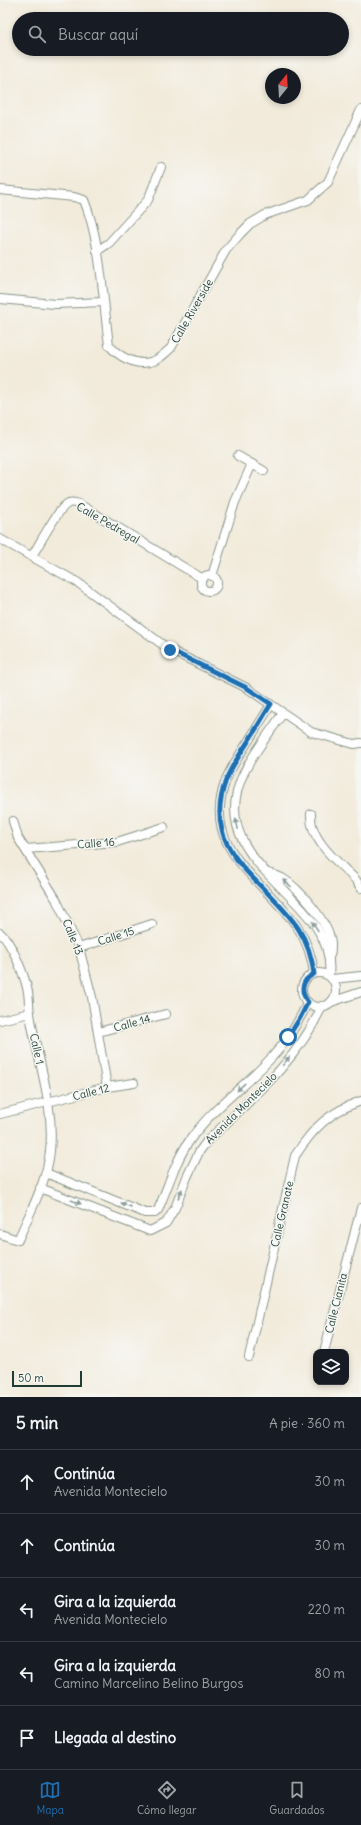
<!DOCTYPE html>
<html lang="es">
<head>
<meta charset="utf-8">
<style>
	:root { --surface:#171b24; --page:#20242c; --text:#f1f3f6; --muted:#9ea1a6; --line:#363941; --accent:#1f6fb2 }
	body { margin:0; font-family:Delius,sans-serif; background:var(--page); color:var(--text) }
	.controls { position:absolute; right:12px; bottom:12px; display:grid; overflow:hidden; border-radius:8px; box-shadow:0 2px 6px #0003 }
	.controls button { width:36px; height:36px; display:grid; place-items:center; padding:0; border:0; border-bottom:1px solid var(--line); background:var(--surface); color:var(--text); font:20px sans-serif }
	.compass { position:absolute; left:265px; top:68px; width:36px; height:36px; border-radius:50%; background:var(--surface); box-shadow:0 2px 6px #0003; rotate:18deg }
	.scale { position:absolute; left:12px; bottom:10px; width:70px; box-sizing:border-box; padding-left:4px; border:2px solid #1f3d34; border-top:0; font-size:11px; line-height:14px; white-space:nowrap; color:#1f3d34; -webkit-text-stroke:3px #f6f6f2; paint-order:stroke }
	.stop { position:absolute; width:12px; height:12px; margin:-9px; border:3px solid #1f6fb2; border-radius:50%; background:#fff }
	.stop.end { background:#1f6fb2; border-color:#fff; box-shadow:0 1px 4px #0008 }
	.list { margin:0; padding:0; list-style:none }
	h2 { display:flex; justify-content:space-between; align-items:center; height:52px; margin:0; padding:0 16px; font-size:17px }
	h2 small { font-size:13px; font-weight:400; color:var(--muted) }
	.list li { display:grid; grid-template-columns:26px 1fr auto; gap:12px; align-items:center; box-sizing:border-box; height:64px; padding:0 16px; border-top:1px solid var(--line) }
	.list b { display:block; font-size:15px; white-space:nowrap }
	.list p { margin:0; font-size:13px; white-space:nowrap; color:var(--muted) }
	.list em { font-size:13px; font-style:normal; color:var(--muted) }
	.icon { flex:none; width:22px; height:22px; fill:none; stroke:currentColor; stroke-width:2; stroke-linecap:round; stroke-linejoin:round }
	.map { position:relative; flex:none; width:361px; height:1397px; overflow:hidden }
	.search { position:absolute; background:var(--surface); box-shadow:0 2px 6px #0003; left:12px; right:12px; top:12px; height:44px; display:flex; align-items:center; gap:10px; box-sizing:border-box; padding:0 14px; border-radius:22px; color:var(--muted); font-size:15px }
	.sheet { height:372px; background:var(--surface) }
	nav { display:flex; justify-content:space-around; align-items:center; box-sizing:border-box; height:56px; border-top:1px solid var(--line); background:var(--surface); font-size:11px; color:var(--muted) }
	nav a { display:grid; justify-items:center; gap:2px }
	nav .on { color:var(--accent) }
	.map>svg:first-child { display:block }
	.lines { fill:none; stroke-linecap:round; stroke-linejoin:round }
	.street-casing { stroke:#889488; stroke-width:10 }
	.street { stroke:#fff; stroke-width:8 }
	.oneway { fill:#8f9e9a }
	.route { stroke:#1f6fb2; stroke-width:5 }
	.labels { text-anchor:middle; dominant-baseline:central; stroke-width:3; stroke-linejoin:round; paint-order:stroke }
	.street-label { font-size:11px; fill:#1f3d34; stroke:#f6f6f2 }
</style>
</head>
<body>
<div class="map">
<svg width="361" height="1397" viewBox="0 0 361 1397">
	<rect width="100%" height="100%" fill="#f6f6f2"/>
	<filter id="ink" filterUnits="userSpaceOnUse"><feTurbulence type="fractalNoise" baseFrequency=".025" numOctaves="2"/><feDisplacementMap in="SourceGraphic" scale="8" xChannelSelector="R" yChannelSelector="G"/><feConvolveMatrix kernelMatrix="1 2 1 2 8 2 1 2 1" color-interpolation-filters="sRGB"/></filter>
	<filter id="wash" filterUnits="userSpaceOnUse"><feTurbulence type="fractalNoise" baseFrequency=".012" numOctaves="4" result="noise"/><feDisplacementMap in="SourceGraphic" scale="16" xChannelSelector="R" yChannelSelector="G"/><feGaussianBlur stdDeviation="0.9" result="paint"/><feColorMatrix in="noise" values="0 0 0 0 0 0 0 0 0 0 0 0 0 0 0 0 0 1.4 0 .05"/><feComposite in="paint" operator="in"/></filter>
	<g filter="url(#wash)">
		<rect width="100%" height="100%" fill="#f2ebdb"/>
	</g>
	<g filter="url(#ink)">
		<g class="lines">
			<g class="street-casing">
				<g id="street">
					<path d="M 0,190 L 74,197 L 84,200 C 101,241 103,300 109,345 C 118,356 135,366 150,362 C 158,361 165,353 171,348 L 226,250 L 240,234 L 250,224 L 265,215 L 308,200 L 328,182 L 361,110"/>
					<polyline points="97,251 109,243 148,200 161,167"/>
					<polyline points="0,299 55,304 103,302"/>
					<polyline points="238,456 264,471"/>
					<polyline points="0,539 77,582 170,650 247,688 311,732 354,744 361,743"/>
					<path d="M 32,556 C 39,545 58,509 67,504 C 71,501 75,503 79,504 L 203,579"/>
					<circle cx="209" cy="583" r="8"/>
					<polyline points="212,576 235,502 252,464"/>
					<path d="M 271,705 C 261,720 252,736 242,751 C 236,761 230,769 226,780 C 199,851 265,879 298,928 C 307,942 312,957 314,973"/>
					<path d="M 283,713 C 269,734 246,762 239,785 C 211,871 338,898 329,975"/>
					<path d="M 311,814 C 309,840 339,863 356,880 L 361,888"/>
					<polyline points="13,821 18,838 56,899 79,948 92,997 107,1087"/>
					<polyline points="26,849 117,842 164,827"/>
					<path d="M 268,873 C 272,874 278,876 282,878 C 299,888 329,923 331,943 C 331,947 331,951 330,955"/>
					<path d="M 0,933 C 12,942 25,977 28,992 C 29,999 29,1007 30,1014 C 37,1059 55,1105 50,1151 C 47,1182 30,1212 18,1240 L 0,1234"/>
					<polyline points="79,948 152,924"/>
					<circle cx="319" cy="990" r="17"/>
					<polyline points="332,979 361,976"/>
					<polyline points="331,1002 361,992"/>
					<polyline points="0,1020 30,1013"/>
					<polyline points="98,1032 166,1014"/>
					<polyline points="0,1114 107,1087 134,1083"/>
					<path d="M 46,1173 L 145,1213 L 155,1213 L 158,1210 C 168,1187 175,1161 190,1140 C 212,1108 247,1085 273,1056 C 288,1040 299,1021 308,1002"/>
					<path d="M 40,1188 L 150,1231 L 166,1223 L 175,1208 L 187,1177 L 199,1152 L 207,1141 C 249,1101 299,1060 322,1006"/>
					<polyline points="324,1352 361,1208"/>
					<path d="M 249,1357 L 295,1156 C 313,1128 329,1112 361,1101"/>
				</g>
			</g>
			<use href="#street" class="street"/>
		</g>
		<defs><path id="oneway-solid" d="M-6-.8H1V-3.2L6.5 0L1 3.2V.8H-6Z"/></defs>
		<g class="oneway">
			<use href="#oneway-solid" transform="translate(237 824) rotate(-102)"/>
			<use href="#oneway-solid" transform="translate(287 883) rotate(-139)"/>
			<use href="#oneway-solid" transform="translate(315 926) rotate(-123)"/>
			<use href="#oneway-solid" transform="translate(286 1061) rotate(-51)"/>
			<use href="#oneway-solid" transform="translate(241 1087) rotate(136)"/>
			<use href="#oneway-solid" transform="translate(180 1194) rotate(-69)"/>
			<use href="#oneway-solid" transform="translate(76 1202) rotate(21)"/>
			<use href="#oneway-solid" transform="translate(126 1205) rotate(-158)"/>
		</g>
	</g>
	<g class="lines" filter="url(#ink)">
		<path class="route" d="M 170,650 L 247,688 L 271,704 C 261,720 252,736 242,751 C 236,761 230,769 226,780 C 199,853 265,879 298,928 C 307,942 312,957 314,974 C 301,980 300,992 308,1002 L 300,1018 L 288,1037"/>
	</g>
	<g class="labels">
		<g class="street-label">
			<text transform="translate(192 311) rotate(-60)">Calle Riverside</text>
			<text transform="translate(108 523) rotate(30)">Calle Pedregal</text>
			<text transform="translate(96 843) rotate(-5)">Calle 16</text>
			<text transform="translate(116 936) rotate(-18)">Calle 15</text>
			<text transform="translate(73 937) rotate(68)">Calle 13</text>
			<text transform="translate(132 1023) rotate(-15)">Calle 14</text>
			<text transform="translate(37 1049) rotate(78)">Calle 1</text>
			<text transform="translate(91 1092) rotate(-14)">Calle 12</text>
			<text transform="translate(241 1108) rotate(-45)">Avenida Montecielo</text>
			<text transform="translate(282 1214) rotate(-77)">Calle Granate</text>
			<text transform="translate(336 1303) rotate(-76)">Calle Cianita</text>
		</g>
	</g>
</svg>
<div class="controls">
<button><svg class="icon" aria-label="layers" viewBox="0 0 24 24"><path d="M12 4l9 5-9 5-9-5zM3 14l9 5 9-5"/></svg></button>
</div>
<svg class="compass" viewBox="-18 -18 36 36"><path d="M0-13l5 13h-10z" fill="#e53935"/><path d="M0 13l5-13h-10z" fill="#9ea1a6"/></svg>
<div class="scale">50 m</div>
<div class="stop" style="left:288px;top:1037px"></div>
<div class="stop end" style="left:170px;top:650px"></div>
<div class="search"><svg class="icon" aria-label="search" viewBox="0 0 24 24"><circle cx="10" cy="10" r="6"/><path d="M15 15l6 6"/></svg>Buscar aquí</div>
</div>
<section class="sheet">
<h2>5 min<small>A pie · 360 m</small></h2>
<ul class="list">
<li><svg class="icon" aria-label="ahead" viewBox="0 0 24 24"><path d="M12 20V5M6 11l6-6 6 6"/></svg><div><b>Continúa</b><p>Avenida Montecielo</p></div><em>30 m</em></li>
<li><svg class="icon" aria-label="ahead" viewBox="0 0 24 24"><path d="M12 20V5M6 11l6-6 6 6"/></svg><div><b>Continúa</b></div><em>30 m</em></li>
<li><svg class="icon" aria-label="left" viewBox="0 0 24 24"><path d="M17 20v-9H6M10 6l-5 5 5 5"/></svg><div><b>Gira a la izquierda</b><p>Avenida Montecielo</p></div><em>220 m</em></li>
<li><svg class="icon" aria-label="left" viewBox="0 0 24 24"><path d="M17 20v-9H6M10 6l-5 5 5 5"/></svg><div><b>Gira a la izquierda</b><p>Camino Marcelino Belino Burgos</p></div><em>80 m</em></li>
<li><svg class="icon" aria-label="arrive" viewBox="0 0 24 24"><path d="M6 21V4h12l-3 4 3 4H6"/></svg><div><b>Llegada al destino</b></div></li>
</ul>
</section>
<nav>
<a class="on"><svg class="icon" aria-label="map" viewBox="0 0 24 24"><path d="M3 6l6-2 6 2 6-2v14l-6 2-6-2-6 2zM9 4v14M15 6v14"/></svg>Mapa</a>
<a><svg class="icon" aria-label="directions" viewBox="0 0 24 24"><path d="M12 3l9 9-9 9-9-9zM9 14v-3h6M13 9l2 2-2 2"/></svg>Cómo llegar</a>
<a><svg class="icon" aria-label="saved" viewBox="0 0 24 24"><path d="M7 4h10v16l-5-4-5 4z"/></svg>Guardados</a>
</nav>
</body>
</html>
